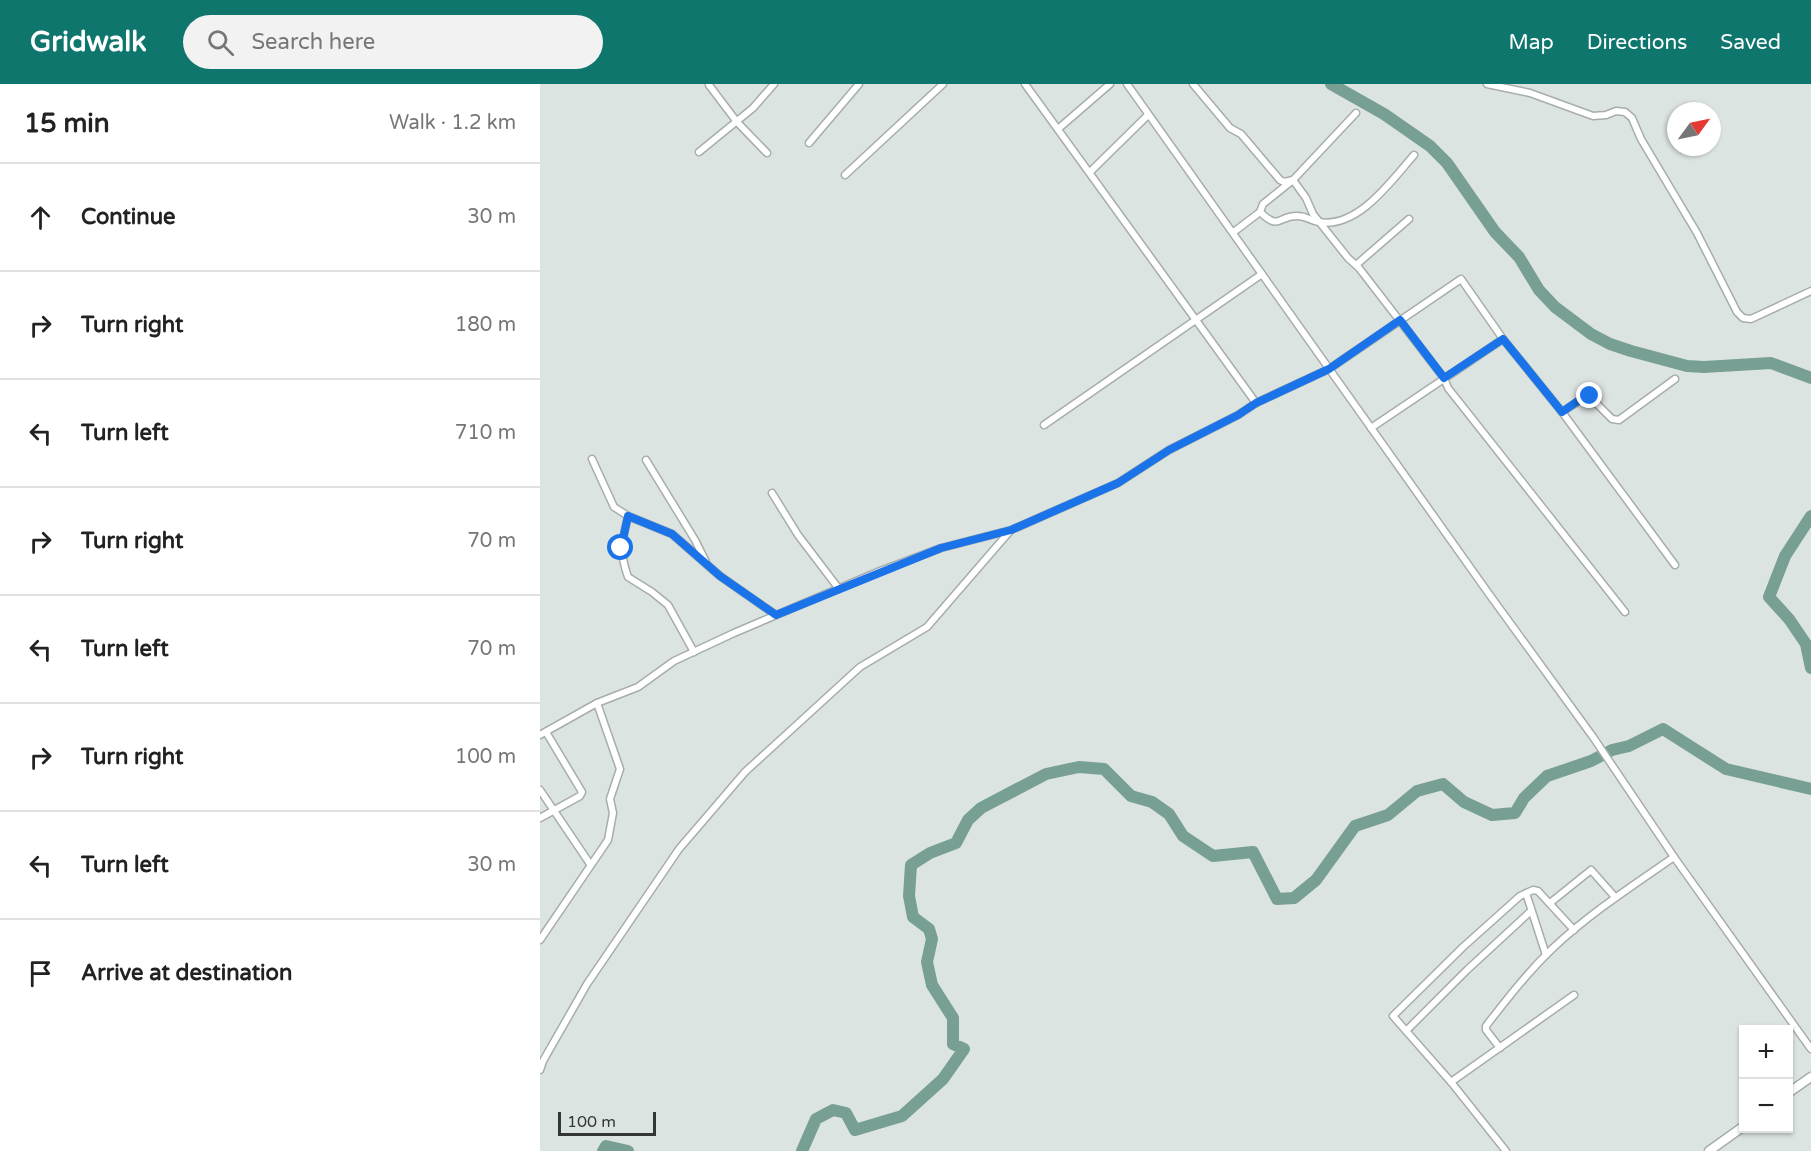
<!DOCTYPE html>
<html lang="en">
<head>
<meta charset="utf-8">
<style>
	:root { --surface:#fff; --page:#f2f2f2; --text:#222; --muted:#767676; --line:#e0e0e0; --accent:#0f766e }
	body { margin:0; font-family:"Varela Round",sans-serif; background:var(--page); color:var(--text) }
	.controls { position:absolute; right:18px; bottom:18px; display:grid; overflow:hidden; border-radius:0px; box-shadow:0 2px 4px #0004 }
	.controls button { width:54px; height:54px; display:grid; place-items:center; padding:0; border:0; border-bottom:2px solid var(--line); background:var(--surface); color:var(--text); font:30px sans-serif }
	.compass { position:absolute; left:1127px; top:18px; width:54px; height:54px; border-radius:50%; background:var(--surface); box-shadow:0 2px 4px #0004; rotate:57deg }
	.scale { position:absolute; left:18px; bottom:15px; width:98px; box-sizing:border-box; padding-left:6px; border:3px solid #333635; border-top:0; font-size:16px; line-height:21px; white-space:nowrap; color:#333635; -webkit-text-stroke:4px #dce4e1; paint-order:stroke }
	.stop { position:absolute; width:18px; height:18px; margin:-14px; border:4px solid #1a73e8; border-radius:50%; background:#fff }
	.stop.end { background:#1a73e8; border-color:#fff; box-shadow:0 2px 6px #0008 }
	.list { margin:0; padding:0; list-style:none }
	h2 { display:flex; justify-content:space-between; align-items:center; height:78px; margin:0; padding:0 24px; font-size:26px }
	h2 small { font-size:20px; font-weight:400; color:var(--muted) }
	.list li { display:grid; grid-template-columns:39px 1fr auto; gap:18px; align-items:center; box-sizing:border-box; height:108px; padding:0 24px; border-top:2px solid var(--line) }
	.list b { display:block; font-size:22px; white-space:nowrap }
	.list em { font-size:20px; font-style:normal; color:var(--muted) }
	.icon { flex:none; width:33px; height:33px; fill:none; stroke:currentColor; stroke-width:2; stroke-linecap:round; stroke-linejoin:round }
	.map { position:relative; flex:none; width:1271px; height:1067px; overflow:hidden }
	header { display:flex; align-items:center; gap:36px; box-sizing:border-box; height:84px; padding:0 30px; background:var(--accent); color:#fff }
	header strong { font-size:28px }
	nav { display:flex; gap:33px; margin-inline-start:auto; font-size:21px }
	.search { width:420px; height:54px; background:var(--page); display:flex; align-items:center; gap:15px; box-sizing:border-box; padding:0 21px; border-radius:33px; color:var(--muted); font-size:22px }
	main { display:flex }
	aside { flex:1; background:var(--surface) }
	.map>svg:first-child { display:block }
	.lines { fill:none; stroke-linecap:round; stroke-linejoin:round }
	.river { stroke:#779f94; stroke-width:12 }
	.minor-casing { stroke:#a6adab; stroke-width:9 }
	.major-casing { stroke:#a6adab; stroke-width:11 }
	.minor { stroke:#fff; stroke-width:6 }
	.major { stroke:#fff; stroke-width:8 }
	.route { stroke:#1a73e8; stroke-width:8 }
</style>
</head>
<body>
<header>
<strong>Gridwalk</strong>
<div class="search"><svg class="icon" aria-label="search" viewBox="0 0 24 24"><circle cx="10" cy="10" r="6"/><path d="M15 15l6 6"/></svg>Search here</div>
<nav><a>Map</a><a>Directions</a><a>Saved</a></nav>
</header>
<main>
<aside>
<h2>15 min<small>Walk · 1.2 km</small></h2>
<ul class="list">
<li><svg class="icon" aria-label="ahead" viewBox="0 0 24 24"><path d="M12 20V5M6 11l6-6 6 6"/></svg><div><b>Continue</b></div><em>30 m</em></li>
<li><svg class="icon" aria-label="right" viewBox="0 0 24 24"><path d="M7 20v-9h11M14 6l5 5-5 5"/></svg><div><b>Turn right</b></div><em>180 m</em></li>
<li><svg class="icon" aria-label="left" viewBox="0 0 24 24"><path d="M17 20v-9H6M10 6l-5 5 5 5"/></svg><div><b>Turn left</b></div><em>710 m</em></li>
<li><svg class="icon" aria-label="right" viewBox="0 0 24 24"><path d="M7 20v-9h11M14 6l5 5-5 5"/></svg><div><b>Turn right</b></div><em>70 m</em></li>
<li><svg class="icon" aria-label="left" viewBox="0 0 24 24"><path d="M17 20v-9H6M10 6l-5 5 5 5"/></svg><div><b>Turn left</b></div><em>70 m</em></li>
<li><svg class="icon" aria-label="right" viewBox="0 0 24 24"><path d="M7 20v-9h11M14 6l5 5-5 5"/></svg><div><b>Turn right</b></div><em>100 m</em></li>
<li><svg class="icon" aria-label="left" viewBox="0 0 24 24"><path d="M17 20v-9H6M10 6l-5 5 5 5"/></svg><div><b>Turn left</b></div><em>30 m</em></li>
<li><svg class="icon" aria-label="arrive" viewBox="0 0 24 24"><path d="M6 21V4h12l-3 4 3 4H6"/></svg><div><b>Arrive at destination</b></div></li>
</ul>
</aside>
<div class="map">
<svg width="1271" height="1067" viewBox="0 0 1271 1067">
	<rect width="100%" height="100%" fill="#dce4e1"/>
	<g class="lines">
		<g class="river">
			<polyline points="791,0 844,30 890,62 907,79 955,148 979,173 999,206 1015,223 1051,250 1070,260 1091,267 1147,282 1164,283 1231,279 1271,294"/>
			<polyline points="1271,432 1245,472 1229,513 1249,535 1266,560 1271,584"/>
			<polyline points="63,1067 66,1062 88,1067"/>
			<polyline points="262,1067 276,1035 293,1026 306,1029 315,1046 362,1032 403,995 424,965 413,960 413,934 392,901 387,878 392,855 389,845 373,833 369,812 371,781 390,769 416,759 428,736 441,724 506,690 539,683 564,685 591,712 612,718 629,730 643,752 673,772 713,768 737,815 754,814 776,796 815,742 848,731 877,707 903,700 924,718 952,731 975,729 984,714 1007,692 1051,677 1072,666 1089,662 1123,645 1186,685 1271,705"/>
		</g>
		<g class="minor-casing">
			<g id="minor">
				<polyline points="485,0 716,319"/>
				<polyline points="587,0 949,510 1053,653 1134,773 1271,965"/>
				<polyline points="653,0 690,44 701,50 740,96 744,98 753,96 766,114 773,130 808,174 819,184 904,294 908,304 1085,528"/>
				<polyline points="947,0 990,9 1053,32 1066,31 1076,27 1085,28 1092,34 1101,55 1157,149 1197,228 1203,234 1211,235 1271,207"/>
				<polyline points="169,1 197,38 227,69"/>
				<polyline points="518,45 570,0"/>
				<polyline points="269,59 319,0"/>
				<polyline points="159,68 213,24 234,0"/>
				<polyline points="550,88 608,31"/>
				<polyline points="305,91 403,0"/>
				<path d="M 720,128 C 740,147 737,132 757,132 C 768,132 770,137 779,138 C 818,145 852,96 874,71"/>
				<polyline points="695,147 720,128 723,120 753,96 816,29"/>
				<polyline points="816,181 869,135"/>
				<polyline points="1022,328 1048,311 1072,335 1079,336 1135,295"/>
				<polyline points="504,341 722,190"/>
				<polyline points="831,344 963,255"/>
				<polyline points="52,375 74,423 88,432 132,450 180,492 236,531"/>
				<polyline points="106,376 155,456 166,478"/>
				<polyline points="232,409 258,451 299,505"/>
				<path d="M 88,432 C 82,457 79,468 88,493 L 112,508 L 128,521 L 154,568"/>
				<polyline points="0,651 57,619 98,603 134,577 194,549 340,487 401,464 471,446 578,399 629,366 698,331 716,319 789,285 921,195 963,255 1022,328 1135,481"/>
				<polyline points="0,706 50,780"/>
				<polyline points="0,734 40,712 42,708 6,648"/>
				<polyline points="986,809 1006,871"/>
				<polyline points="1010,819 1051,786 1075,813"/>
				<polyline points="0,856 68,756 73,729 70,715 80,685 57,619"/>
				<polyline points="867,946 927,886 991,827"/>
				<path d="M 960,964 L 946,946 L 946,942 C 967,915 987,889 1012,865 C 1049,830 1092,802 1134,773"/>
				<polyline points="0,986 3,977 47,900 139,765 205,688 320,583 387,543 470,447"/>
				<polyline points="911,998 1034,911"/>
				<polyline points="966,1067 911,998 853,932 923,863 980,812 993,806 998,807 1034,846"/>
			</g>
		</g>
		<g class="major-casing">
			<g id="major">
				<polyline points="1248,1009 1271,993"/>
				<polyline points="1169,1067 1204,1042"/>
			</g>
		</g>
		<use href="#minor" class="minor"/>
		<use href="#major" class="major"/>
	</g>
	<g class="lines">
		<polyline class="route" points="81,464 88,432 132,450 180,492 236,531 401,464 471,446 578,399 629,366 698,331 716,319 789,285 860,236 904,294 963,255 1022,328 1045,312 1050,312"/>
	</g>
</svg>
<div class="controls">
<button>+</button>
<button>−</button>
</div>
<svg class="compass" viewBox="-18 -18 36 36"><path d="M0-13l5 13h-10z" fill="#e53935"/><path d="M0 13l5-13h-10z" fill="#767676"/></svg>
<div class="scale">100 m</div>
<div class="stop" style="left:81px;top:464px"></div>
<div class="stop end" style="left:1050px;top:312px"></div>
</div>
</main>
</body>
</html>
